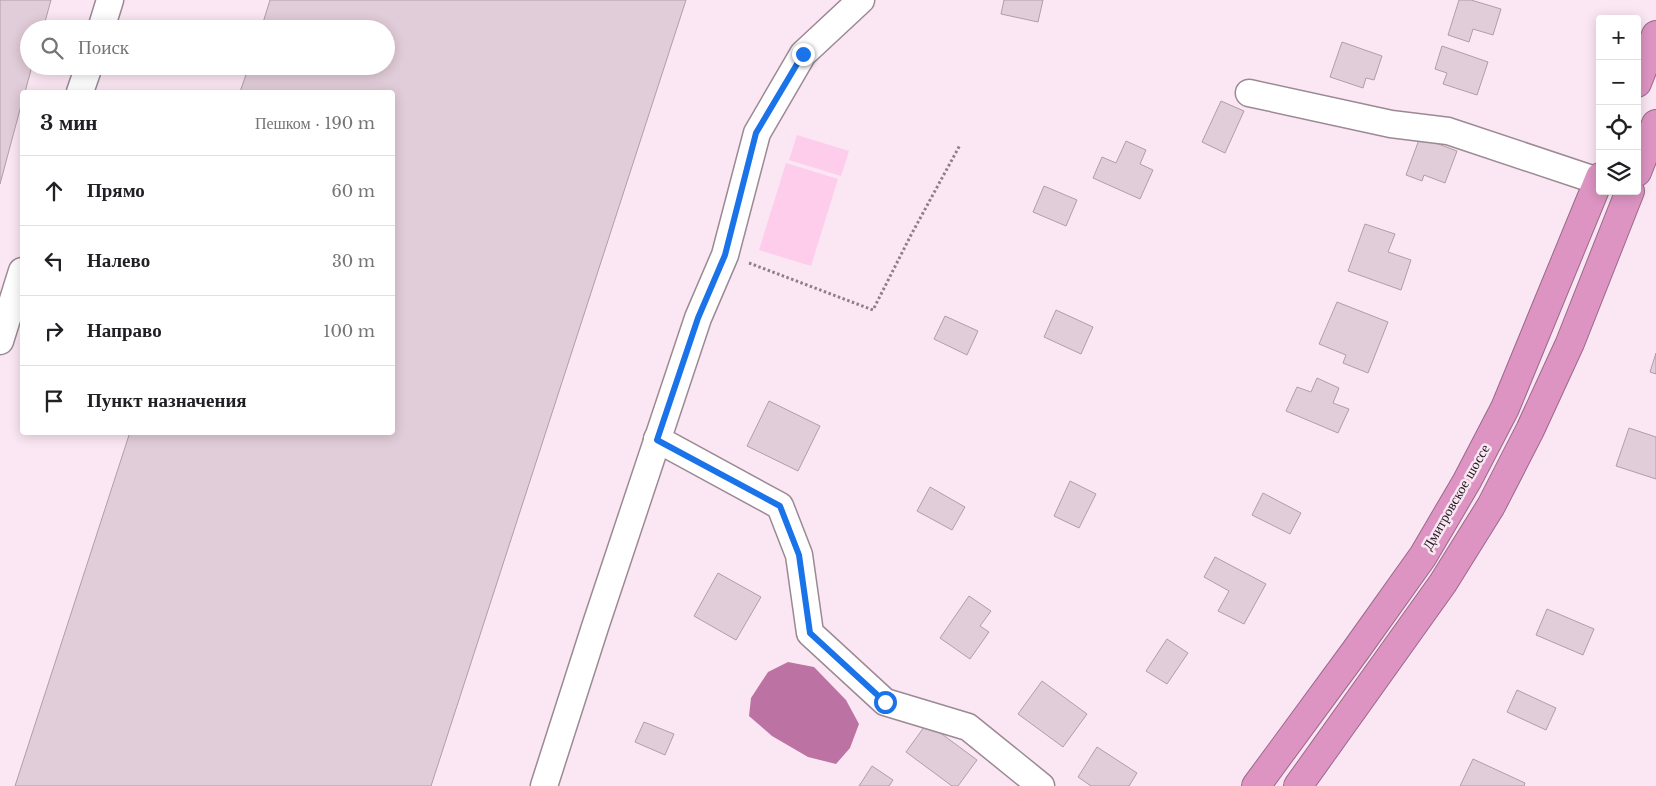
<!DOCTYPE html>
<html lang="ru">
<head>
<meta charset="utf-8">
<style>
	:root { --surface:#fff; --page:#f6f6f6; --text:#202124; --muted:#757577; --line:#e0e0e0 }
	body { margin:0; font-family:"Libre Baskerville",serif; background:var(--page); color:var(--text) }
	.controls { position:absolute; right:15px; top:15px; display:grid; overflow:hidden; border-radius:5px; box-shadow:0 2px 12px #0003 }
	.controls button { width:45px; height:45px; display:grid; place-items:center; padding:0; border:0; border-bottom:1px solid var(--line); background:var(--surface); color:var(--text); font:25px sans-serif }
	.stop { position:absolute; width:15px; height:15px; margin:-11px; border:4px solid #1a73e8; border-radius:50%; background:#fff }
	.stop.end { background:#1a73e8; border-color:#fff; box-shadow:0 1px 5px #0008 }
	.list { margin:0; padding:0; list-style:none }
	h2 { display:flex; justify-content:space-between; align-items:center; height:65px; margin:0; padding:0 20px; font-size:21px }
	h2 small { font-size:16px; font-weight:400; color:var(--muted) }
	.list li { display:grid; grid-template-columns:32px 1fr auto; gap:15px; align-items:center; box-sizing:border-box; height:70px; padding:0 20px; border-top:1px solid var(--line) }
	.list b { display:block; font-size:19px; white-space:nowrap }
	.list em { font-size:16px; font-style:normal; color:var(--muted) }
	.icon { flex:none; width:28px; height:28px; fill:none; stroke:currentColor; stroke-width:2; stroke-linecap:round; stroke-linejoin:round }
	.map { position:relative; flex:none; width:1656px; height:786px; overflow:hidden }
	.search { position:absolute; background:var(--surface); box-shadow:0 2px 12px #0003; left:20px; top:20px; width:375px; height:55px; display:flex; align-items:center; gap:12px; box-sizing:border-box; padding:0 18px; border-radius:28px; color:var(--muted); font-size:19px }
	.panel { position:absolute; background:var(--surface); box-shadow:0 2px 12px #0003; left:20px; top:90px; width:375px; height:345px; border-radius:5px }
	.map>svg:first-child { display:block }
	.green { fill:#fdcdeb }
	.water { fill:#bc73a3 }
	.building { fill:#e1cdd9; stroke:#af9da8 }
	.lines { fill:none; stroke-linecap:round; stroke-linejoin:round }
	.minor-casing { stroke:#9b8994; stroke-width:29 }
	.highway-casing { stroke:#9a6989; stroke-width:30 }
	.path { stroke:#8c7f87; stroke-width:3; stroke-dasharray:2.5 2.5; stroke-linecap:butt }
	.minor { stroke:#fff; stroke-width:26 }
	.highway { stroke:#dd94c3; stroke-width:28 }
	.route { stroke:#1a73e8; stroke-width:6 }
	.labels { text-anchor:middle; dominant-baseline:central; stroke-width:5; stroke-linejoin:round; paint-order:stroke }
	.street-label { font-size:14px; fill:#1f181d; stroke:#fbe7f3 }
</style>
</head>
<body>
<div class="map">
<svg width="1656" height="786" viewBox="0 0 1656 786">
	<rect width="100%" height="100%" fill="#fbe7f3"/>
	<g class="green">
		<polygon points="797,135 849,151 841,176 789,160"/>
		<polygon points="786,163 838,179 811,266 759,250"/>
	</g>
	<polygon class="water" points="788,662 814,667 846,700 859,724 850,748 836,764 808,757 772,736 749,716 751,698 768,672"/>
	<g class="building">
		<polygon points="0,0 51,0 43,29 29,29 29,66 32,66 25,92 22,92 22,102 0,184"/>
		<polygon points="270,0 686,0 431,786 15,786 130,432 392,432 392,92 240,92 249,66 386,66 386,29 261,29"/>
		<polygon points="1004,0 1043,0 1038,22 1001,14"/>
		<polygon points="1459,0 1471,0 1501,9 1493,35 1473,29 1469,42 1448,35"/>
		<polygon points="1342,42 1382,56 1374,80 1366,78 1363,88 1330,77"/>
		<polygon points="1442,46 1488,62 1477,95 1443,84 1447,73 1435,69"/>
		<polygon points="1221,101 1244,111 1225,153 1202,142"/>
		<polygon points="1420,137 1457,151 1445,183 1424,175 1422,181 1406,175"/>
		<polygon points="1126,141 1146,150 1140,164 1153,170 1140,199 1093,178 1102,157 1116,163"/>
		<polygon points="1044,186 1077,200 1066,226 1033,212"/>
		<polygon points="1365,224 1395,234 1388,252 1411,260 1401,290 1348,271"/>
		<polygon points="1337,302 1388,322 1368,373 1343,363 1346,355 1319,344"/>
		<polygon points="1056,310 1093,327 1081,354 1044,337"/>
		<polygon points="945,316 978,331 967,355 934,339"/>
		<polygon points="1656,353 1656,374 1650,372"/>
		<polygon points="1317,378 1339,388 1333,403 1349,409 1338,433 1286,411 1297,387 1311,392"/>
		<polygon points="769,401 820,426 798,471 747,446"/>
		<polygon points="1629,428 1656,437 1656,479 1616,466"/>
		<polygon points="1070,481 1096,494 1079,528 1054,516"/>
		<polygon points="930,487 965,507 952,530 917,511"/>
		<polygon points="1263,493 1301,513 1290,534 1252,515"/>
		<polygon points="1215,557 1266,584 1244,624 1218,611 1229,591 1204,577"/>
		<polygon points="718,573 761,597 736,640 694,616"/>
		<polygon points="969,596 991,611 980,626 989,632 970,659 940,638"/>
		<polygon points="1547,609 1594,629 1583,655 1536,635"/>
		<polygon points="1167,639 1188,653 1167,684 1146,671"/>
		<polygon points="1042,681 1087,714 1063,747 1018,714"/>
		<polygon points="1517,690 1556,708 1546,730 1507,712"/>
		<polygon points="644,722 674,734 665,755 635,742"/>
		<polygon points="927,723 977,760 958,786 952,786 906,752"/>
		<polygon points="1097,747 1137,773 1129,786 1091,786 1078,777"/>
		<polygon points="1473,759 1525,783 1524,786 1460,786"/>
		<polygon points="872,766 893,780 889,786 859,786"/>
	</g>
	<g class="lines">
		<g class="minor-casing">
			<g id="minor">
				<polyline points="101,29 110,0"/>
				<polyline points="80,92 89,66"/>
				<polyline points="1249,93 1391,124 1448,131 1598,181"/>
				<polyline points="0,341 22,271"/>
				<polyline points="657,439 780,506 799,555 810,633 885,702 968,727 1041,786"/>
				<polyline points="544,786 595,627 698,318 725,255 757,133 803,54 861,0"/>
			</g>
		</g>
		<g class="highway-casing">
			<g id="highway">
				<polyline points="1637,83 1656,35"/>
				<polyline points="1637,172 1656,124"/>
				<polyline points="1256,786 1356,650 1423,556 1467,481 1505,408 1600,177"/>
				<polyline points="1298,786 1443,583 1491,506 1530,430 1570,343 1630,191"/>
			</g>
		</g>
		<polyline class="path" points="749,263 873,310 911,235 960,145"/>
		<use href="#minor" class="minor"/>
		<use href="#highway" class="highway"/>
	</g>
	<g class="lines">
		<polyline class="route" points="803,54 756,133 725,255 698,318 657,440 780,506 799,555 810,633 885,702"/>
	</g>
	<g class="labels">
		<g class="street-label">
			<text transform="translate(1456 497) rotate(-60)">Дмитровское шоссе</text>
		</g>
	</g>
</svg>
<div class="controls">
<button>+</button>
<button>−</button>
<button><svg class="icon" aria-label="locate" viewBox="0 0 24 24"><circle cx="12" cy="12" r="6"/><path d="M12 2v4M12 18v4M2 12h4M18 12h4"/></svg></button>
<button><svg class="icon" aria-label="layers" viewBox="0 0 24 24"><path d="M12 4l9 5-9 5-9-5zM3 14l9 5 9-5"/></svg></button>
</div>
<div class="stop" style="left:885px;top:702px"></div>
<div class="stop end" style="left:803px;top:54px"></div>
<div class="search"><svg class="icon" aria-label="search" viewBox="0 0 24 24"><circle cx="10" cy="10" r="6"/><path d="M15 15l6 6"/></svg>Поиск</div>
<section class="panel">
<h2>3 мин<small>Пешком · 190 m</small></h2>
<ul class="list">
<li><svg class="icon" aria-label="ahead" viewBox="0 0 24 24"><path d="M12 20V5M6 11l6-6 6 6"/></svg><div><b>Прямо</b></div><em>60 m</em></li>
<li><svg class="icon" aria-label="left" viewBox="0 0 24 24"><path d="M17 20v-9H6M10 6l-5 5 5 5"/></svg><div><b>Налево</b></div><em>30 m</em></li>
<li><svg class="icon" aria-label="right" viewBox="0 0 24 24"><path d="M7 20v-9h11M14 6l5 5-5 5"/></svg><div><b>Направо</b></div><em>100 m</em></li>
<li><svg class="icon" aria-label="arrive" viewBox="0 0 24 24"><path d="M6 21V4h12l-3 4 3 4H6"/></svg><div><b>Пункт назначения</b></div></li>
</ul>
</section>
</div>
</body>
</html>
